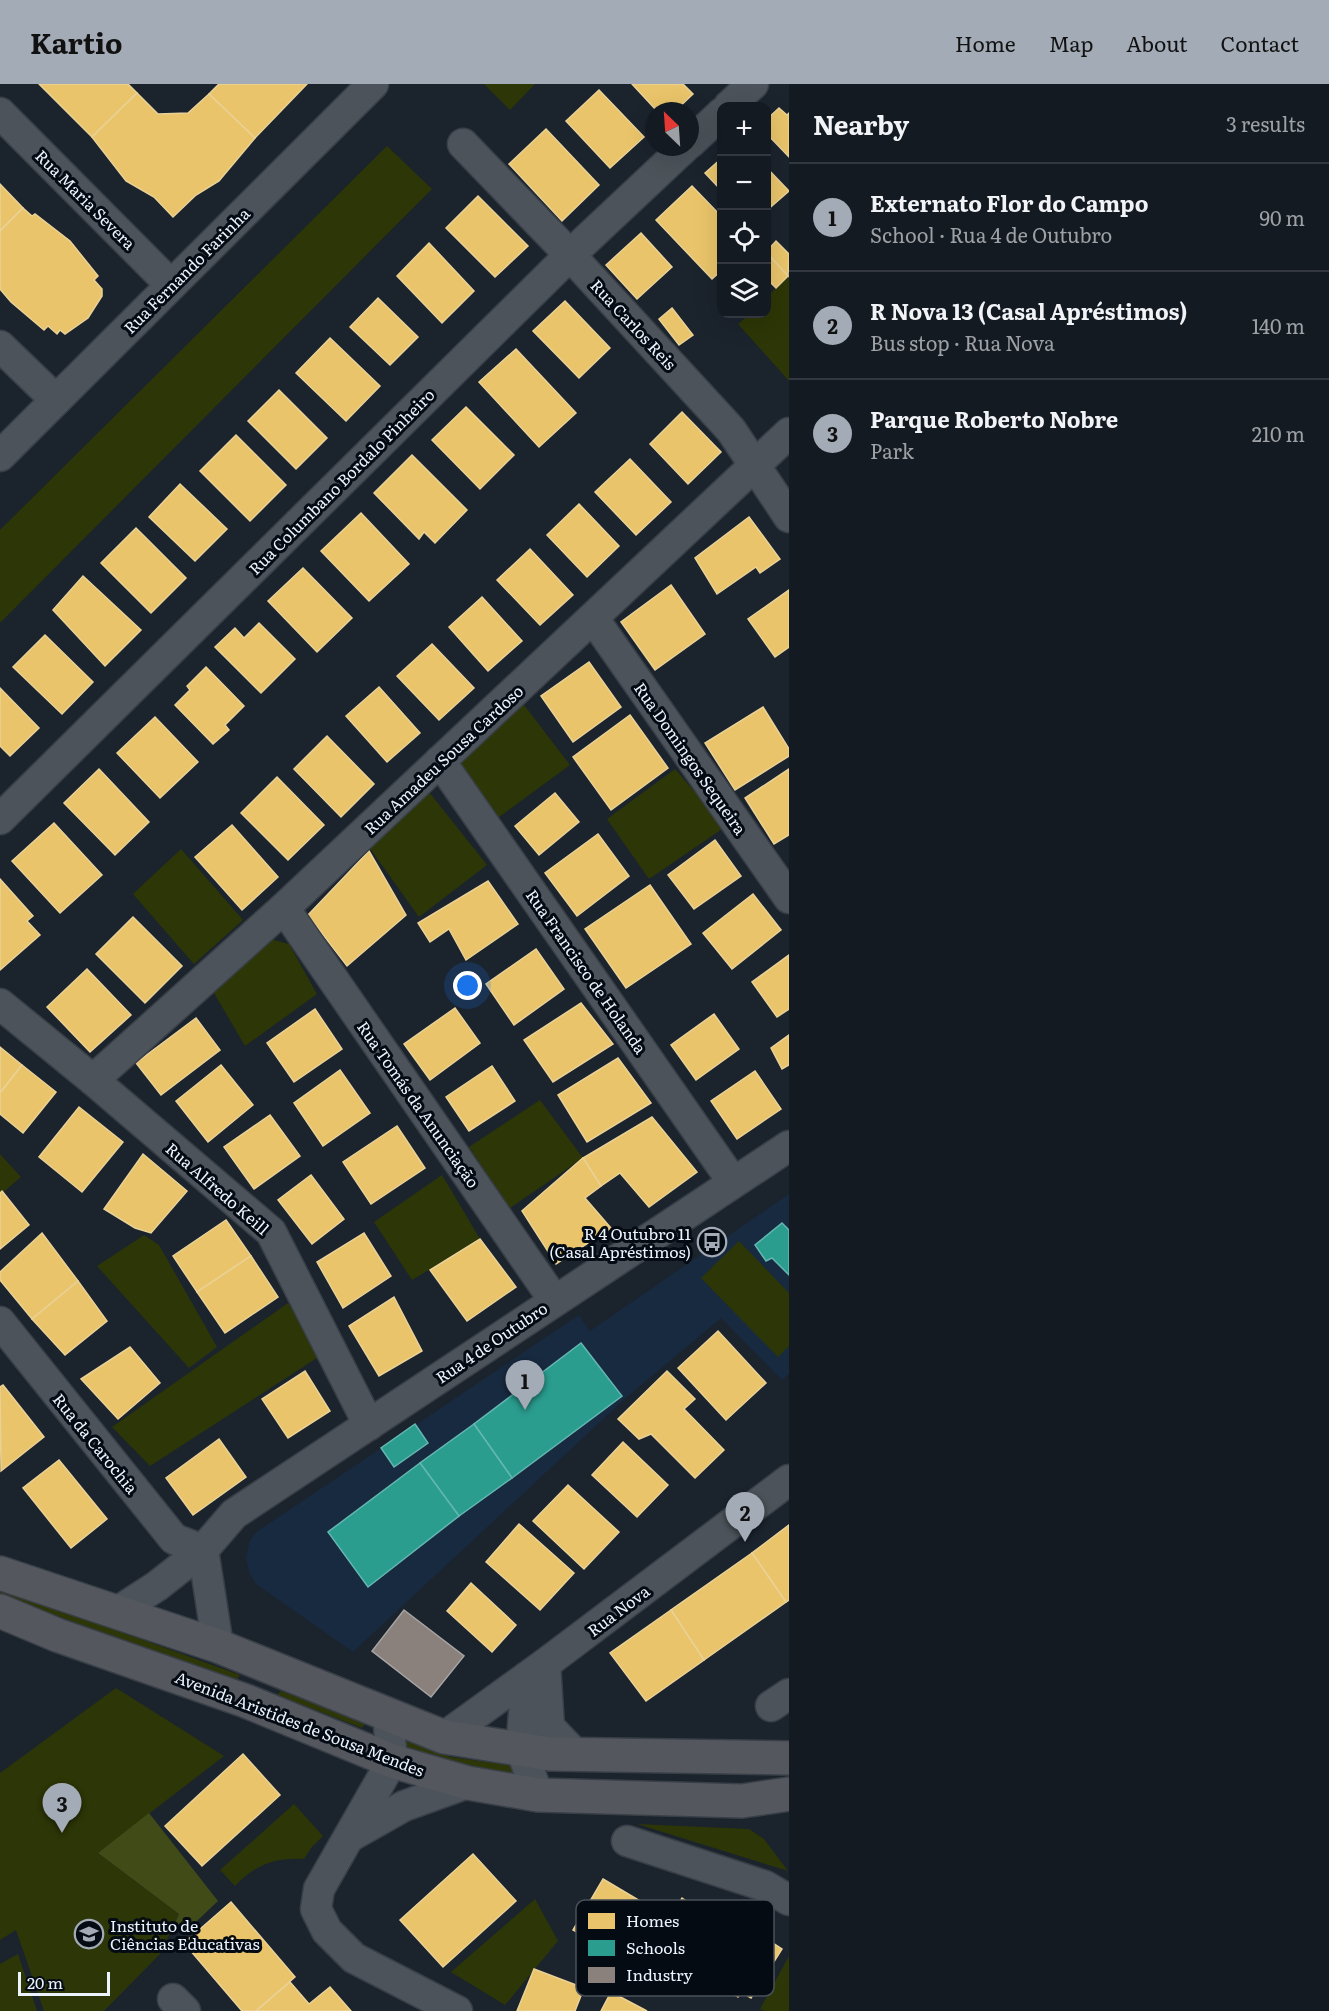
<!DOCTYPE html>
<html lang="en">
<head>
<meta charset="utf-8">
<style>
	:root { --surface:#141a22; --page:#21272f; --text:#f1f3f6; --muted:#9da1a5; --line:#333840; --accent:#a3abb6 }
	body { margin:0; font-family:Literata,serif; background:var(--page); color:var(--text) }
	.controls { position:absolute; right:18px; top:18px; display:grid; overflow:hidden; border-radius:12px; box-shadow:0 6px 24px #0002 }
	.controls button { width:54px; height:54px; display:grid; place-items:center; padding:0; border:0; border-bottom:2px solid var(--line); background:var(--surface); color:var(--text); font:30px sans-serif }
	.compass { position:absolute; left:645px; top:18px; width:54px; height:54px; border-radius:50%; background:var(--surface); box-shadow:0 6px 24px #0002; rotate:335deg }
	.scale { position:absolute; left:18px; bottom:15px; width:92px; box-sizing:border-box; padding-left:6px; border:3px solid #ecf4ff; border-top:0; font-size:16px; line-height:21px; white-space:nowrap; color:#ecf4ff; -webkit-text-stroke:4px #050b13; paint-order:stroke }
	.you { position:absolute; left:468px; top:902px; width:21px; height:21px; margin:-15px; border:4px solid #fff; border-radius:50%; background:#1a73e8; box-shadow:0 0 0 9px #1a73e833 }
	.badge { display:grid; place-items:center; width:39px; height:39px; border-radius:50%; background:var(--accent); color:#111; font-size:20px; font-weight:700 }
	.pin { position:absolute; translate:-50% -50px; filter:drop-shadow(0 2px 3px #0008) }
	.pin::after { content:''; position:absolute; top:32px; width:21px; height:18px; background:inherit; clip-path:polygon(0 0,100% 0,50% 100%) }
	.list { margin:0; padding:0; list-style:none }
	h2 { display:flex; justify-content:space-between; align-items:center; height:78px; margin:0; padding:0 24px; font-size:26px }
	h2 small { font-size:20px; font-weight:400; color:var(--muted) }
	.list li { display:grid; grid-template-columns:39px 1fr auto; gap:18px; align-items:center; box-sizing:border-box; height:108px; padding:0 24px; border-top:2px solid var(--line) }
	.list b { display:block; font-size:22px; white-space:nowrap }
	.list p { margin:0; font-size:20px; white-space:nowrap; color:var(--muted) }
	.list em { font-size:20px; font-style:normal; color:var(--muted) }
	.icon { flex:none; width:33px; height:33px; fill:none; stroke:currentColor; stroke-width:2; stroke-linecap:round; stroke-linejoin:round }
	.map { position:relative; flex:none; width:789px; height:1927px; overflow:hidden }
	header { display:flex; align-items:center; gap:36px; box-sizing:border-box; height:84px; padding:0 30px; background:var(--accent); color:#111 }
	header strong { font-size:28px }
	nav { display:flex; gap:33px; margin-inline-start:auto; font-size:21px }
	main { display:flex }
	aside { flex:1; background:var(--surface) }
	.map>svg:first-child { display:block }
	.built { fill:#182a40 }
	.green { fill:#2d3606 }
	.forest { fill:#414b18 }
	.homes { fill:#e9c46a; stroke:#ead297; stroke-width:1.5 }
	.schools { fill:#2a9d8f; stroke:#64b7b1; stroke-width:1.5 }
	.industry { fill:#8a817c; stroke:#a7a4a3; stroke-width:1.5 }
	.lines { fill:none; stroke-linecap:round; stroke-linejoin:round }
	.street-casing { stroke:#393f47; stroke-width:33 }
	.secondary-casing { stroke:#393f47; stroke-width:36 }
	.street { stroke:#4c535a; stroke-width:30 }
	.secondary { stroke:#54585e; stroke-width:33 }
	.labels { text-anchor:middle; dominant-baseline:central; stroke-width:6; stroke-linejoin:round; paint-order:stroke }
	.street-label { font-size:16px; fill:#ecf4ff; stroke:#050b13 }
	.poi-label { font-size:16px; fill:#ecf4ff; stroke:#050b13; text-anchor:end }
	.key { fill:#050b13; stroke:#4a515a; stroke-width:1.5 }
	.key-label { font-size:16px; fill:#ecf4ff }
</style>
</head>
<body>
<header>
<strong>Kartio</strong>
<nav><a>Home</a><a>Map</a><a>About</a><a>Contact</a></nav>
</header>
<main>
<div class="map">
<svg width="789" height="1927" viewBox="0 0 789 1927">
	<rect width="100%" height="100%" fill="#1b232d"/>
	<polygon class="built" points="789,1110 789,1290 782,1296 721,1234 628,1312 353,1568 256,1500 249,1488 246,1474 249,1459 255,1449 579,1231 590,1247"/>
	<g class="green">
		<polygon points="484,0 535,0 510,26"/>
		<polygon points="387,62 432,105 0,539 0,446"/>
		<polygon points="788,192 789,193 789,297 738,240 750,230 766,230 767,213"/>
		<polygon points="521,617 570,681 495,736 456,674"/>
		<polygon points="675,685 725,743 649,795 607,735"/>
		<polygon points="429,708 487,781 419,833 369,763"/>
		<polygon points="181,765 243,836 194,880 133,810"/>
		<polygon points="270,855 289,860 317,910 245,962 214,909"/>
		<polygon points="540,1016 583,1074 510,1124 469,1063"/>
		<polygon points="0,1070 21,1093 0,1111"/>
		<polygon points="442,1091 480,1155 412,1196 374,1138"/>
		<polygon points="144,1151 159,1161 217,1263 189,1284 97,1182"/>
		<polygon points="739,1157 789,1209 789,1262 778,1273 701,1194"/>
		<polygon points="288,1219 320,1272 150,1382 112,1343"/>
		<polygon points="0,1504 240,1591 236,1597 0,1511"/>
		<polygon points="116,1604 224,1672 98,1769 179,1830 160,1870 104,1927 44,1927 16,1846 0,1856 0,1689"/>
		<polygon points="281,1607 366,1638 362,1644 277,1611"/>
		<polygon points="406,1653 450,1673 515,1682 514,1690 451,1680 403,1661"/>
		<path d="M 294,1720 L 323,1752 L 311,1764 L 304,1775 C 275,1773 255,1781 235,1802 L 220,1786 Z"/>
		<polygon points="637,1740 749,1745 764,1755 788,1787"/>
		<polygon points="535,1815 558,1857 505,1921 451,1888"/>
		<polygon points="18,1870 37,1927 0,1927 0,1880"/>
		<polygon points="789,1872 789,1927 764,1927 760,1925"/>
	</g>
	<polygon class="forest" points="149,1729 218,1817 182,1851 174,1841 179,1830 98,1769"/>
	<g class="homes">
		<polygon points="39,0 128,0 137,9 92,53"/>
		<polygon points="219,0 307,0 255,54 209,10"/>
		<polygon points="632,0 683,0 693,10 675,27 657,27"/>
		<polygon points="599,6 644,53 610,84 566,37"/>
		<polygon points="137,9 158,30 188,29 209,10 255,54 219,97 196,111 173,133 154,113 126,97 92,53"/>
		<polygon points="779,24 787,31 789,29 789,73 766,49 766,36"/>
		<polygon points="546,45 599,101 562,137 509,80"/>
		<polygon points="722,74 722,107 705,89"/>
		<polygon points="766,83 789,107 766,127"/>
		<polygon points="0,100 23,124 0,147"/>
		<polygon points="692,102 722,133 722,186 712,195 656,136"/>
		<polygon points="478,112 528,162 495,193 446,144"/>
		<polygon points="23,124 32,132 35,130 70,157 98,192 94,196 102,205 102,212 88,234 65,250 60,246 57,250 48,242 44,246 11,218 0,205 0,147"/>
		<polygon points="641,149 672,183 637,215 606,181"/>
		<polygon points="776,157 789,170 788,192 766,168"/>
		<polygon points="429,159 474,207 442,239 397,192"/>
		<polygon points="766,168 788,192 776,204 766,194"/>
		<polygon points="378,214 418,253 390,281 350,243"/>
		<polygon points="565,217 610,264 579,294 533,247"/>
		<polygon points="672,224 693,251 679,261 659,235"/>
		<polygon points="330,254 380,302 346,337 296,289"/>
		<polygon points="516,265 576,329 539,363 479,298"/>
		<polygon points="279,306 327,354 296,385 248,337"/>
		<polygon points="466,323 514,371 480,405 432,356"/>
		<polygon points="682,328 721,368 688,400 650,360"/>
		<polygon points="236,351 286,401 250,437 200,387"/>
		<polygon points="412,371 467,426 435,459 424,448 419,455 374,409"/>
		<polygon points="630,375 671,418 636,451 595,408"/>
		<polygon points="180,400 227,445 195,477 149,433"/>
		<polygon points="579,420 619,462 587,493 547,451"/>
		<polygon points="361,429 409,480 369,517 321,467"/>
		<polygon points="749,433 780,475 760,489 756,483 717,510 695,474"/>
		<polygon points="136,444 186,494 151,529 101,479"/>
		<polygon points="530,465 573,511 540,541 497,496"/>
		<polygon points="303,484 352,534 317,568 268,517"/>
		<polygon points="83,492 141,546 105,582 53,526"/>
		<polygon points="671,501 705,550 655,586 621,538"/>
		<polygon points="789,506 789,563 775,573 748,535"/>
		<polygon points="482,513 522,557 488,587 449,543"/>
		<polygon points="259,539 295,575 261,609 215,563 235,544 244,554"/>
		<polygon points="45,551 93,598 62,630 13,583"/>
		<polygon points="432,560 474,604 439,636 397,592"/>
		<polygon points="589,578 621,623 573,658 541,612"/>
		<polygon points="206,583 244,622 225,641 229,646 213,660 175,621 190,606 187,602"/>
		<polygon points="379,603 420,649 387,678 346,632"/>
		<polygon points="0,604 39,644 10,672 0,662"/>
		<polygon points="763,623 789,665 789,672 735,706 705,659"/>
		<polygon points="630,631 668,684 611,726 573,673"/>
		<polygon points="155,633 198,678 160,714 117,669"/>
		<polygon points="327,652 374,700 341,733 294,685"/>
		<polygon points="99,685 149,738 115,771 64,719"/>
		<polygon points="789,685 789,751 774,760 745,714"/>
		<polygon points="277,693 324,741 288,776 241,729"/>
		<polygon points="555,709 579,738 539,771 515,742"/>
		<polygon points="54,739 102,791 60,829 12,777"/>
		<polygon points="232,741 278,793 242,826 195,773"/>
		<polygon points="598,750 629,792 577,832 545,789"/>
		<polygon points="715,756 741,792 694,825 668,791"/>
		<polygon points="369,767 406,831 347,882 308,831"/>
		<polygon points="0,795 33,832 27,837 40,851 0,886"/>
		<polygon points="488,797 518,840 466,876 449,845 430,858 418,839"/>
		<polygon points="650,801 691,860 626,904 585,845"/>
		<polygon points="753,810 781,846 732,885 703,849"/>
		<polygon points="133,833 182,882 145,919 96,870"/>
		<polygon points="536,865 564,905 514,941 486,900"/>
		<polygon points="789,871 789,925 777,933 752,898"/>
		<polygon points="87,885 131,931 90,968 47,923"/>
		<polygon points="581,919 613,960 553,998 524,956"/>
		<polygon points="455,924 480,959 430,996 404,960"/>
		<polygon points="315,925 342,965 294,998 267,959"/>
		<polygon points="714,930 739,965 696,996 671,961"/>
		<polygon points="196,934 220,966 161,1011 136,979"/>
		<polygon points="789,951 789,981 782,985 771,964"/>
		<polygon points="0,963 22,981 0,1009"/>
		<polygon points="618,974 651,1019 587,1058 558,1011"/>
		<polygon points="22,981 56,1008 23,1049 0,1030 0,1009"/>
		<polygon points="221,981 253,1021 208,1058 176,1017"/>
		<polygon points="492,982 515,1017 469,1047 446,1013"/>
		<polygon points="340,986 370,1029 323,1062 294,1019"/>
		<polygon points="755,987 781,1025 737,1055 711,1017"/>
		<polygon points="79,1023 123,1058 82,1108 39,1073"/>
		<polygon points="270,1031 300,1072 254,1105 224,1063"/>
		<polygon points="652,1033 697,1088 649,1123 620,1089 601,1102 583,1074"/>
		<polygon points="397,1042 425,1084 371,1120 343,1078"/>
		<polygon points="143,1070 187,1107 151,1149 135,1144 104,1125"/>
		<polygon points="583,1074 601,1102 585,1114 611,1144 556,1180 522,1127"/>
		<polygon points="311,1091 344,1135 312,1160 278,1116"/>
		<polygon points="2,1107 29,1141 0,1165 0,1109"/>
		<polygon points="226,1136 251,1172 197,1208 173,1172"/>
		<polygon points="42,1149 78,1197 32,1235 0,1196 0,1188"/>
		<polygon points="364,1149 391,1192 343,1224 317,1178"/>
		<polygon points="480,1155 516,1203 467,1237 430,1186"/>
		<polygon points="251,1172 278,1213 225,1249 197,1208"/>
		<polygon points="78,1197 107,1237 65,1271 32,1235"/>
		<polygon points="394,1213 422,1267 379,1292 349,1242"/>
		<polygon points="718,1247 766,1299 726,1336 678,1284"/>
		<polygon points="130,1263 160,1299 118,1335 81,1295"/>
		<polygon points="305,1287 330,1327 288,1354 262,1315"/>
		<polygon points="667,1287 695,1315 684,1325 724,1366 695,1394 651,1350 639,1355 618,1335"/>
		<polygon points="3,1301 44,1353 1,1387 0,1303"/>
		<polygon points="219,1355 246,1393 193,1431 166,1394"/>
		<polygon points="623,1358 668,1401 637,1433 592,1391"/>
		<polygon points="59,1376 107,1435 71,1464 23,1404"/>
		<polygon points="568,1401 619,1448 584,1485 533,1437"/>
		<polygon points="519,1440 574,1489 540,1526 486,1478"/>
		<polygon points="789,1441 789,1516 786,1518 752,1469"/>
		<polygon points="752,1469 786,1518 704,1576 671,1526"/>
		<polygon points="471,1499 516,1541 492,1568 447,1527"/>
		<polygon points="671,1526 704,1576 646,1617 610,1569"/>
		<polygon points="243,1670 280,1711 202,1782 165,1742"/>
		<polygon points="473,1770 516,1817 443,1883 400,1836"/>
		<polygon points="603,1795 647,1821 618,1871 573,1846"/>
		<polygon points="682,1814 724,1842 696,1887 654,1860"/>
		<polygon points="231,1818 295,1893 256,1927 242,1927 184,1859"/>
		<polygon points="751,1838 768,1849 765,1854 782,1865 751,1914 741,1908 738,1913 725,1905 726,1899 718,1893 727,1880 720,1876 734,1854 739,1857"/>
		<polygon points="534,1885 584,1904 575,1927 517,1927"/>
		<polygon points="290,1898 309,1920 330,1903 351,1927 256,1927"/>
		<polygon points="611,1908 647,1927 601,1927"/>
	</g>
	<g class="schools">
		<polygon points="782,1139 789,1146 789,1191 772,1174 766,1177 755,1161"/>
		<polygon points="581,1259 622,1312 512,1394 474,1340"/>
		<polygon points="415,1340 428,1359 394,1383 381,1364"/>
		<polygon points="474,1340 512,1394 459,1432 420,1379"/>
		<polygon points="420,1379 459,1432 368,1503 328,1448"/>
	</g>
	<polygon class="industry" points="404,1526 464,1572 431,1613 372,1567"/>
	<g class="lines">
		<g class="street-casing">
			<g id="street">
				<polyline points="729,22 753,0"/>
				<polyline points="0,29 171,201"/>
				<polyline points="690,59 722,29"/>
				<polyline points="463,60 570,171 731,346 789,433"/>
				<polyline points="0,262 56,316"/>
				<polyline points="0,372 373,0"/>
				<polyline points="593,534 789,814"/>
				<polyline points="440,677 733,1098"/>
				<polyline points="0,735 570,171 685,63"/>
				<polyline points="284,824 554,1216"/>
				<polyline points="0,920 93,996 271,1148 369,1341"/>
				<polyline points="93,996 284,824 789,349"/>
				<polyline points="0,1238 174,1455 203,1466"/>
				<polyline points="203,1466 218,1562"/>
				<polyline points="117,1528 157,1502 203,1466 234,1430 789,1062"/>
				<polyline points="545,1580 549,1643 575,1670"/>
				<polyline points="527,1593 521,1665 538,1711"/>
				<polyline points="771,1622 789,1610"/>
				<polyline points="388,1630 392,1677 319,1805 316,1825 327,1847 354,1874 457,1927"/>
				<polyline points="444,1653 545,1580 789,1396"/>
				<polyline points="351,1752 404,1722 468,1699"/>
				<polyline points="627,1757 765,1802 789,1816"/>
				<polyline points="173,1915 185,1927"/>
			</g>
		</g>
		<g class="secondary-casing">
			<g id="secondary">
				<polyline points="0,1489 218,1562 444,1653 550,1670 789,1674"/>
				<polyline points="0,1527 57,1551 246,1617 392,1677 468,1699 538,1711 742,1717 789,1710"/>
			</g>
		</g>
		<use href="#street" class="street"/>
		<use href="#secondary" class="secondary"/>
	</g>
	<defs>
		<g id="bus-ring" transform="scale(1.5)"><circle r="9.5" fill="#050b13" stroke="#a3abb6" stroke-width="1.5"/><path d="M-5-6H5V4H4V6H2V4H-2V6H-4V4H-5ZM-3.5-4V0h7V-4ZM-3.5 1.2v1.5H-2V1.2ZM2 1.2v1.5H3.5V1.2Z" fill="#a3abb6"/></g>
		<g id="school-ring" transform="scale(1.5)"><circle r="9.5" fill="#050b13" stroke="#a3abb6" stroke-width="1.5"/><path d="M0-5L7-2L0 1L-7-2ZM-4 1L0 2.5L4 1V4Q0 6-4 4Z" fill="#a3abb6"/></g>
	</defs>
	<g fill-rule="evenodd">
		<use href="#bus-ring" x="712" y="1158"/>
		<use href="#school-ring" x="89" y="1850"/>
	</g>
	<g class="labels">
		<g class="street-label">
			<text transform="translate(86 115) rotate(45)">Rua Maria Severa</text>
			<text transform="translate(186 186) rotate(-45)">Rua Fernando Farinha</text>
			<text transform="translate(634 240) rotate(47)">Rua Carlos Reis</text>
			<text transform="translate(341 397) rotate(-45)">Rua Columbano Bordalo Pinheiro</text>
			<text transform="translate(691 674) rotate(55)">Rua Domingos Sequeira</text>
			<text transform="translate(443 675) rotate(-43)">Rua Amadeu Sousa Cardoso</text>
			<text transform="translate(587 887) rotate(55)">Rua Francisco de Holanda</text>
			<text transform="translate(419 1020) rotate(55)">Rua Tomás da Anunciação</text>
			<text transform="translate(218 1104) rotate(41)">Rua Alfredo Keill</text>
			<text transform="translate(491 1258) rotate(-34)">Rua 4 de Outubro</text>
			<text transform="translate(96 1359) rotate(51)">Rua da Carochia</text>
			<text transform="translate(618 1526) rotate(-37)">Rua Nova</text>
			<text transform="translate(300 1639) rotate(21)">Avenida Aristides de Sousa Mendes</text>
		</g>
		<g class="poi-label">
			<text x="691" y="1149">R 4 Outubro 11<tspan x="691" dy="18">(Casal Apréstimos)</tspan></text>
			<text x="110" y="1841" text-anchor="start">Instituto de<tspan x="110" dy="18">Ciências Educativas</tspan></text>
		</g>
	</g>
	<rect x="576" y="1816" width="198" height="96" rx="9" class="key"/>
	<rect x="588" y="1829" width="27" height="16" fill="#e9c46a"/>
	<rect x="588" y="1856" width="27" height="16" fill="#2a9d8f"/>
	<rect x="588" y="1883" width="27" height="16" fill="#8a817c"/>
	<g class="key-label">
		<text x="626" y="1843">Homes</text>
		<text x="626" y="1870">Schools</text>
		<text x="626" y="1897">Industry</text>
	</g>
</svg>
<div class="controls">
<button>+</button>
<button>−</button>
<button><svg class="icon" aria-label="locate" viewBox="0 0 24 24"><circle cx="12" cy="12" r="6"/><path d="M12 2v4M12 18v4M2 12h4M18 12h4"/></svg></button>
<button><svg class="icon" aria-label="layers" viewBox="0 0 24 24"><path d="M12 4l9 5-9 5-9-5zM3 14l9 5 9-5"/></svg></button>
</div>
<svg class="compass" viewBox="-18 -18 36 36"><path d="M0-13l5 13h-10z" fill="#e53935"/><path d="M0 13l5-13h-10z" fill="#9da1a5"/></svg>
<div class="scale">20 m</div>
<div class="you"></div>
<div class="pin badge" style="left:525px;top:1326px">1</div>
<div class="pin badge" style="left:745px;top:1458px">2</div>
<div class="pin badge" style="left:62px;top:1749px">3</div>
</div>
<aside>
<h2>Nearby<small>3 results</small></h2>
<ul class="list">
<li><span class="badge">1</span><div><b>Externato Flor do Campo</b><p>School · Rua 4 de Outubro</p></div><em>90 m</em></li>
<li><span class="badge">2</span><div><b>R Nova 13 (Casal Apréstimos)</b><p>Bus stop · Rua Nova</p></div><em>140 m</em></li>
<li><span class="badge">3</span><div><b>Parque Roberto Nobre</b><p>Park</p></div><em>210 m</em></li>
</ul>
</aside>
</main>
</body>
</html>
